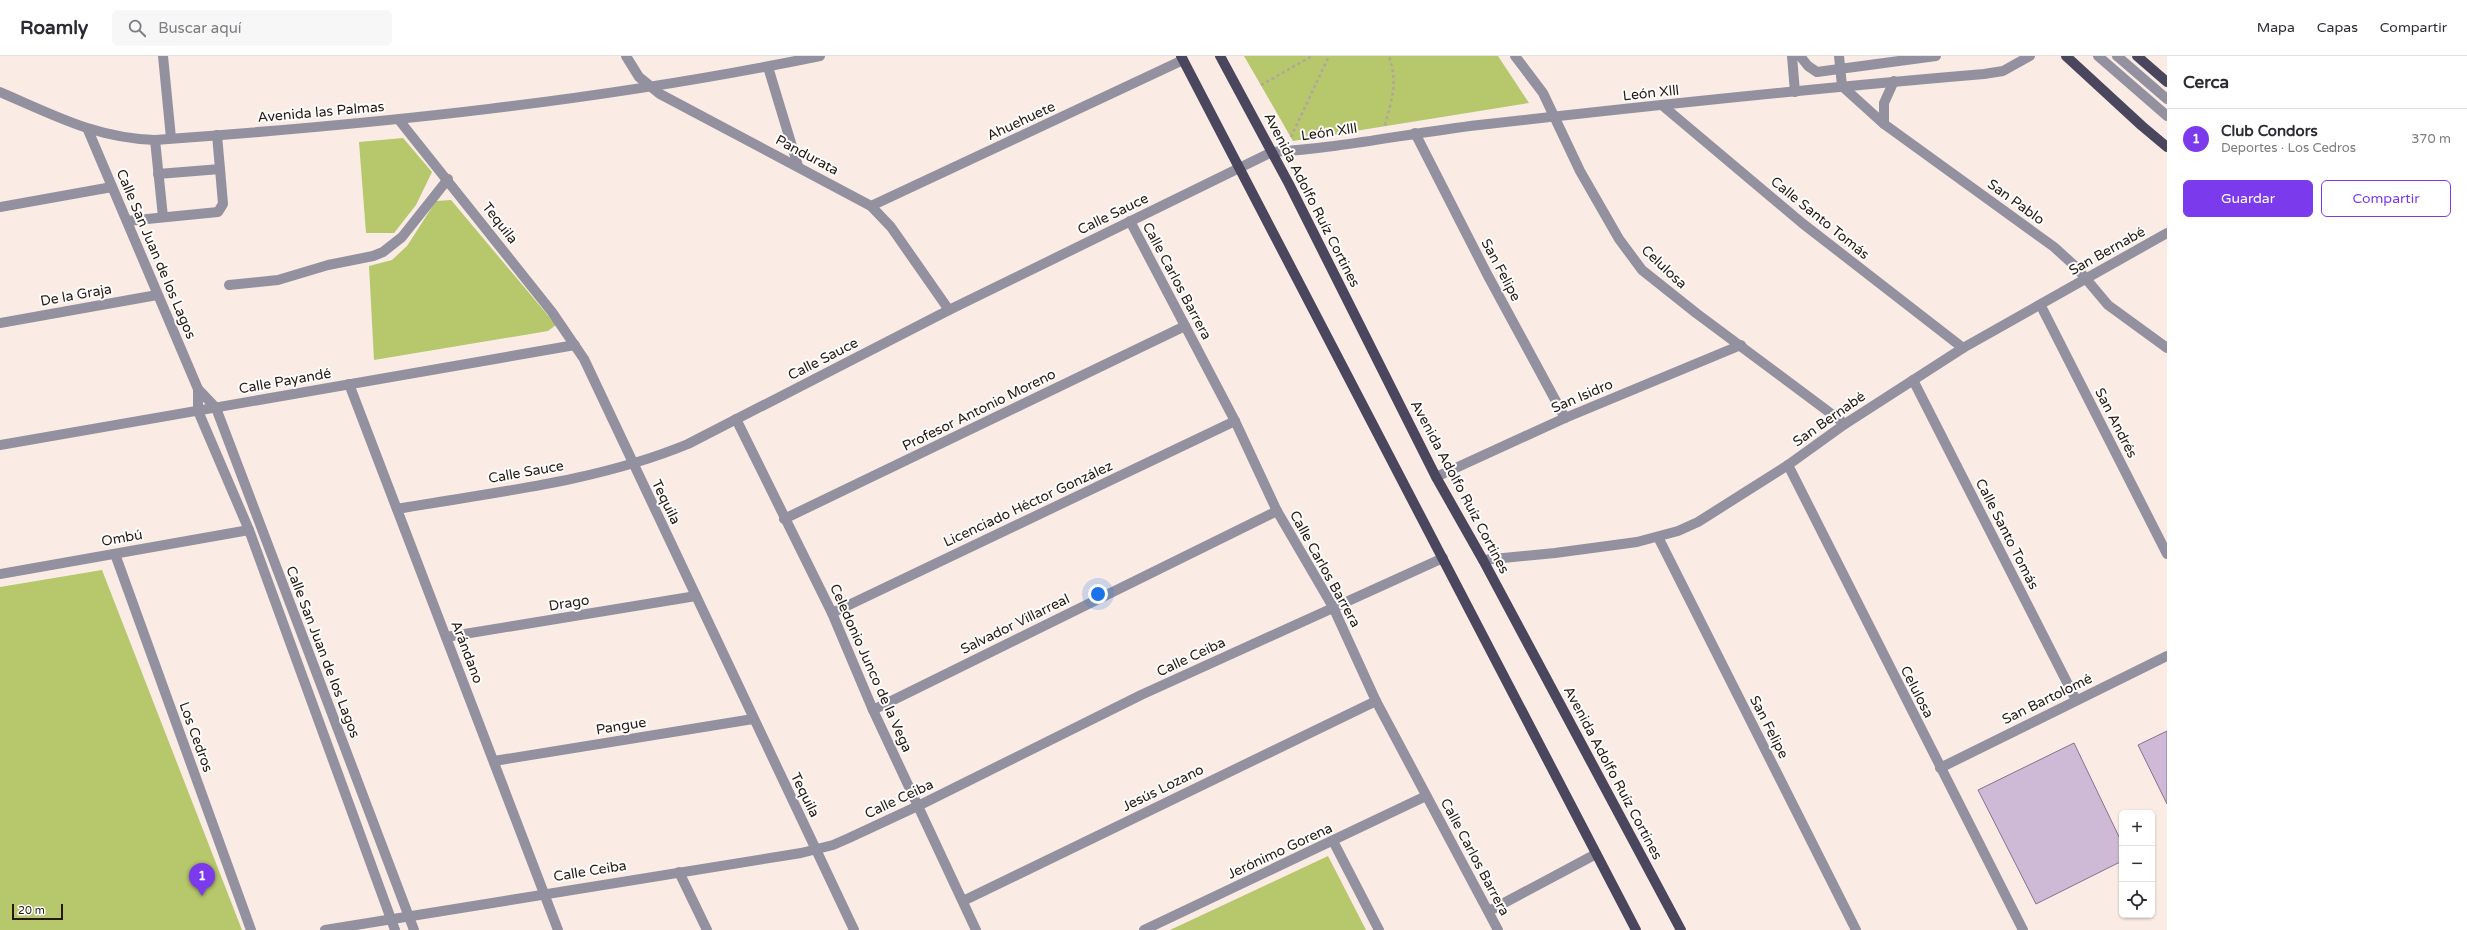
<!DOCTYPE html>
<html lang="es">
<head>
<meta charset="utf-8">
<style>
	:root { --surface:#fff; --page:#f7f7f7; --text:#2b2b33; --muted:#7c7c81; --line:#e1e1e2; --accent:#7c3aed }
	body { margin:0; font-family:"Varela Round",sans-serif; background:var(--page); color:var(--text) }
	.controls { position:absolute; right:12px; bottom:12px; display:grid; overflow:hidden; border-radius:6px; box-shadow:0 1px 3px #0004 }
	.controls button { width:36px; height:36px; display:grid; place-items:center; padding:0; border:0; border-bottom:1px solid var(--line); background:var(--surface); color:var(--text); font:20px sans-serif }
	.scale { position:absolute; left:12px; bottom:10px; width:51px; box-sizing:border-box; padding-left:4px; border:2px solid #251911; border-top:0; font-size:11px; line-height:14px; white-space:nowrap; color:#251911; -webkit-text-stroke:3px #fcfcfc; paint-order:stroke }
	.you { position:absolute; left:1098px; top:538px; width:14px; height:14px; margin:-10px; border:3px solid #fff; border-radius:50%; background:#1a73e8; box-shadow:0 0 0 6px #1a73e833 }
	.badge { display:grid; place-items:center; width:26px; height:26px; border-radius:50%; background:var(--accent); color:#fff; font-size:13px; font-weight:700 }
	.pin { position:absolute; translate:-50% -33px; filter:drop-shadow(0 1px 2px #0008) }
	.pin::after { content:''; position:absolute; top:21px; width:14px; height:12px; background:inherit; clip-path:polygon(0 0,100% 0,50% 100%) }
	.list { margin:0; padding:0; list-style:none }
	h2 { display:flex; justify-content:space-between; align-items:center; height:52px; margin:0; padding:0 16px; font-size:17px }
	h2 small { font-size:13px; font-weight:400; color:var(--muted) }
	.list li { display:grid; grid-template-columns:26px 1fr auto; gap:12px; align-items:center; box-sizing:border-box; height:60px; padding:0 16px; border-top:1px solid var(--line) }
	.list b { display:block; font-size:15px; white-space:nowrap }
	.list p { margin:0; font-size:13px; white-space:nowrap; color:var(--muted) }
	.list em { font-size:13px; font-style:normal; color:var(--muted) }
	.actions { display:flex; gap:8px; padding:12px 16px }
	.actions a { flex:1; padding:9px 0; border:1px solid var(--accent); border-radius:6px; text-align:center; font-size:14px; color:var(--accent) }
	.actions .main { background:var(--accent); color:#fff }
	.icon { flex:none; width:22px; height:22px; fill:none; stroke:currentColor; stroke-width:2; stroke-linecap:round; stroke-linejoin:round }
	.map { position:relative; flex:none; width:2167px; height:874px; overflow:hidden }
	header { display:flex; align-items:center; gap:24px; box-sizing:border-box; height:56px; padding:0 20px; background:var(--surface); border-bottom:1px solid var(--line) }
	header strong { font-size:19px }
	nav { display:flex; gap:22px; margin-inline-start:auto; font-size:14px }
	.search { width:280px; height:36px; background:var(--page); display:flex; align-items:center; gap:10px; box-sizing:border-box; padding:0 14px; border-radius:6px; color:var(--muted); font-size:15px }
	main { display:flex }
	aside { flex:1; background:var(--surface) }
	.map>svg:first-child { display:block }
	.green { fill:#b6c76c }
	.building { fill:#ceb9d7; stroke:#85728d }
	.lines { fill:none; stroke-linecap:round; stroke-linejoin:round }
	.path { stroke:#b2a59d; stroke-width:2.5; stroke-dasharray:3 3; stroke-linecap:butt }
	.minor { stroke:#9391a0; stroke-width:10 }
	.major { stroke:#4a465e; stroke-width:10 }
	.labels { text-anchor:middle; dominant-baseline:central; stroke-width:4; stroke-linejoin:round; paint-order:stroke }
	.street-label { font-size:14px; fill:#251911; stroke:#fcfcfc }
</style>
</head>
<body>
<header>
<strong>Roamly</strong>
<div class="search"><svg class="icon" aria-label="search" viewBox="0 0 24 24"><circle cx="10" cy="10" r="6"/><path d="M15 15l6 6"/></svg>Buscar aquí</div>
<nav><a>Mapa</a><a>Capas</a><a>Compartir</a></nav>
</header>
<main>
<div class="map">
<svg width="2167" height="874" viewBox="0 0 2167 874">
	<rect width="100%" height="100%" fill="#faece4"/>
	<g class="green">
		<polygon points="1244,0 1498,0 1529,47 1293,85"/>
		<polygon points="403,82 432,116 416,149 394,177 366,177 359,86"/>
		<polygon points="451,144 556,269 548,275 374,304 369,210 392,204 407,190 436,145"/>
		<polygon points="102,514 242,874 0,874 0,531"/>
		<polygon points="1328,800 1366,874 1170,874"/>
	</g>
	<g class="building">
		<polygon points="2167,675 2167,748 2138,689"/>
		<polygon points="2074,687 2122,787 2122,805 2036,848 1978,734"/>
	</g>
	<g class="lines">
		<g class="path">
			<polyline points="1261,29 1312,0"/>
			<path d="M 1385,69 C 1392,42 1398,28 1389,0"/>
			<polyline points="1291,81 1329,0"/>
		</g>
		<g class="minor">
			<polyline points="163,0 171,82"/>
			<polyline points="626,0 639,21 660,38 871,150 891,171 949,254"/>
			<polyline points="1515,0 1543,37 1580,115 1619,183 1642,214 1696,257 1845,368"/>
			<polyline points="1792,0 1795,36"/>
			<polyline points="1800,0 1808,10 1817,16 1936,0"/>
			<polyline points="1839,0 1842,30"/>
			<polyline points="2098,0 2167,60"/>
			<polyline points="2117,0 2167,43"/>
			<polyline points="768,11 798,110"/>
			<polyline points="1842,30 1884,68 2054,191 2076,211 2108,249 2167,292"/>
			<path d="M 0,36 C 54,59 95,82 155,84 C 378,68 601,45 820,0"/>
			<polyline points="1663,50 1802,167 1963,292"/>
			<polyline points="399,64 552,256 584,303 854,874"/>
			<polyline points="1884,68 1884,47 1894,25"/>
			<polyline points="88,74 198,333 216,352 414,874"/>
			<polyline points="1415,77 1487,218 1565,362"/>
			<polyline points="155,84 163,161"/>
			<polyline points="158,118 220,113 217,79"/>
			<polyline points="871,150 1183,4"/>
			<polyline points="0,151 112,131"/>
			<polyline points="127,165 218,156 223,148 220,113"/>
			<polyline points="1130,165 1235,365 1277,455 1333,551 1376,645 1498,874"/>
			<polyline points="229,229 278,224 328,209 373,200 383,196 402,181 448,123"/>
			<polyline points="2041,250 2167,498"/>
			<polyline points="0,267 157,239"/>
			<polyline points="1913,324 2076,644"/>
			<polyline points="349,328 558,874"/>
			<polyline points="198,333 198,355 249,474 395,874"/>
			<polyline points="736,363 832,557 873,654 976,874"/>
			<polyline points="0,389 575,289"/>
			<polyline points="1788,409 2023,874"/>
			<polyline points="1436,421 1565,362 1741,289"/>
			<path d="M 397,453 C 494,436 596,426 688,388 L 949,254 L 1272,96 C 1342,92 1410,77 1479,69 C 1647,50 1816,32 1984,18 L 2003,15 L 2030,0"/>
			<polyline points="784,463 1185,270"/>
			<polyline points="1658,481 1856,874"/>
			<polyline points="115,498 251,874"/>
			<polyline points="1483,504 1555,497 1637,486 1678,475 1698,466 1788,409 1845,368 1963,292 2167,177"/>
			<polyline points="0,518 249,474"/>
			<polyline points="832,557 1235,365"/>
			<polyline points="446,581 696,540"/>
			<polyline points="873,654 1277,455"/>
			<polyline points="494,705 753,663"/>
			<polyline points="1940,712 2167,600"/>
			<polyline points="1333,785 1379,874"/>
			<polyline points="679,816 707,874"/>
			<polyline points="963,845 1376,645"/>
			<polyline points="1489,855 1596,798"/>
			<polyline points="325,874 801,797 833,789 849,782 920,749 1141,639 1443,502"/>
			<polyline points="1144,874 1426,740"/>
		</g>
		<g class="major">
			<polyline points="1181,0 1636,874"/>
			<polyline points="1220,0 1289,128 1436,421 1483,504 1681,874"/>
			<polyline points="2066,0 2142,70 2167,91"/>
			<polyline points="2137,0 2167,26"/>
		</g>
	</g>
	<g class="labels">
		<g class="street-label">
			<text transform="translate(1651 37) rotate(-6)">León Xlll</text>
			<text transform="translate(321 56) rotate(-5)">Avenida las Palmas</text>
			<text transform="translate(1021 65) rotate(-25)">Ahuehuete</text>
			<text transform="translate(1329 76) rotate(-8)">León Xlll</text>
			<text transform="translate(807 99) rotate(28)">Pandurata</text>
			<text transform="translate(1312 144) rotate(63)">Avenida Adolfo Ruíz Cortines</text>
			<text transform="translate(2016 146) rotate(36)">San Pablo</text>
			<text transform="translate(1113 158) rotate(-26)">Calle Sauce</text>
			<text transform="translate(1820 162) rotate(39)">Calle Santo Tomás</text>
			<text transform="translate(500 167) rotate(52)">Tequila</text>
			<text transform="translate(2107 195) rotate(-29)">San Bernabé</text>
			<text transform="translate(156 198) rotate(67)">Calle San Juan de los Lagos</text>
			<text transform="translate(1664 211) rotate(43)">Celulosa</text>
			<text transform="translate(1501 214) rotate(62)">San Felipe</text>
			<text transform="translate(1177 225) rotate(62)">Calle Carlos Barrera</text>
			<text transform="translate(76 239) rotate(-10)">De la Graja</text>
			<text transform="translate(823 303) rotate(-27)">Calle Sauce</text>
			<text transform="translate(285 325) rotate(-10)">Calle Payandé</text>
			<text transform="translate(1582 340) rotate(-23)">San Isidro</text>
			<text transform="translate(979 354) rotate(-26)">Profesor Antonio Moreno</text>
			<text transform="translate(1829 363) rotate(-35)">San Bernabé</text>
			<text transform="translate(2116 367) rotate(63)">San Andrés</text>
			<text transform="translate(526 416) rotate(-10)">Calle Sauce</text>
			<text transform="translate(1460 431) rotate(62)">Avenida Adolfo Ruíz Cortines</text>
			<text transform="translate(666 446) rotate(64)">Tequila</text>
			<text transform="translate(1028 448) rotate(-25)">Licenciado Héctor González</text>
			<text transform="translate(2007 478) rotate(63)">Calle Santo Tomás</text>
			<text transform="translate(122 482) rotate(-10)">Ombú</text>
			<text transform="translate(1325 513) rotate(61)">Calle Carlos Barrera</text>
			<text transform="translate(569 547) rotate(-9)">Drago</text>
			<text transform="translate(1015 568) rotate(-26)">Salvador Villarreal</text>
			<text transform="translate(323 596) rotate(69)">Calle San Juan de los Lagos</text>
			<text transform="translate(467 596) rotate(69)">Arándano</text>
			<text transform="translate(1191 601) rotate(-25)">Calle Ceiba</text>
			<text transform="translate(871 612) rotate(66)">Celedonio Junco de la Vega</text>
			<text transform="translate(1917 636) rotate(63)">Celulosa</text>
			<text transform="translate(2047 643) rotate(-26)">San Bartolomé</text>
			<text transform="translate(621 670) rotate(-9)">Pangue</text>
			<text transform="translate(1769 671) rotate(63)">San Felipe</text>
			<text transform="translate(196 681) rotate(70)">Los Cedros</text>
			<text transform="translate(1613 717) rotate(62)">Avenida Adolfo Ruíz Cortines</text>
			<text transform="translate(1163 732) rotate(-26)">Jesús Lozano</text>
			<text transform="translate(805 739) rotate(64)">Tequila</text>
			<text transform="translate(899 743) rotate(-25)">Calle Ceiba</text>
			<text transform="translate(1280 795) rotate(-25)">Jerónimo Gorena</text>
			<text transform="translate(1475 801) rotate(62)">Calle Carlos Barrera</text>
			<text transform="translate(590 815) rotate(-9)">Calle Ceiba</text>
		</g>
	</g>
</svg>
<div class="controls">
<button>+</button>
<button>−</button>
<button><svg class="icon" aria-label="locate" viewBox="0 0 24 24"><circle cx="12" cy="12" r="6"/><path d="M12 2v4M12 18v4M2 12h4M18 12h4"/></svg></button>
</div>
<div class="scale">20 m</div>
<div class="you"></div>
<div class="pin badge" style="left:202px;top:840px">1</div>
</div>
<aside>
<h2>Cerca<small></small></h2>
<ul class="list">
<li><span class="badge">1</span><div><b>Club Condors</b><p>Deportes · Los Cedros</p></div><em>370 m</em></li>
</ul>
<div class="actions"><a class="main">Guardar</a><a>Compartir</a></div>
</aside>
</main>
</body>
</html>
